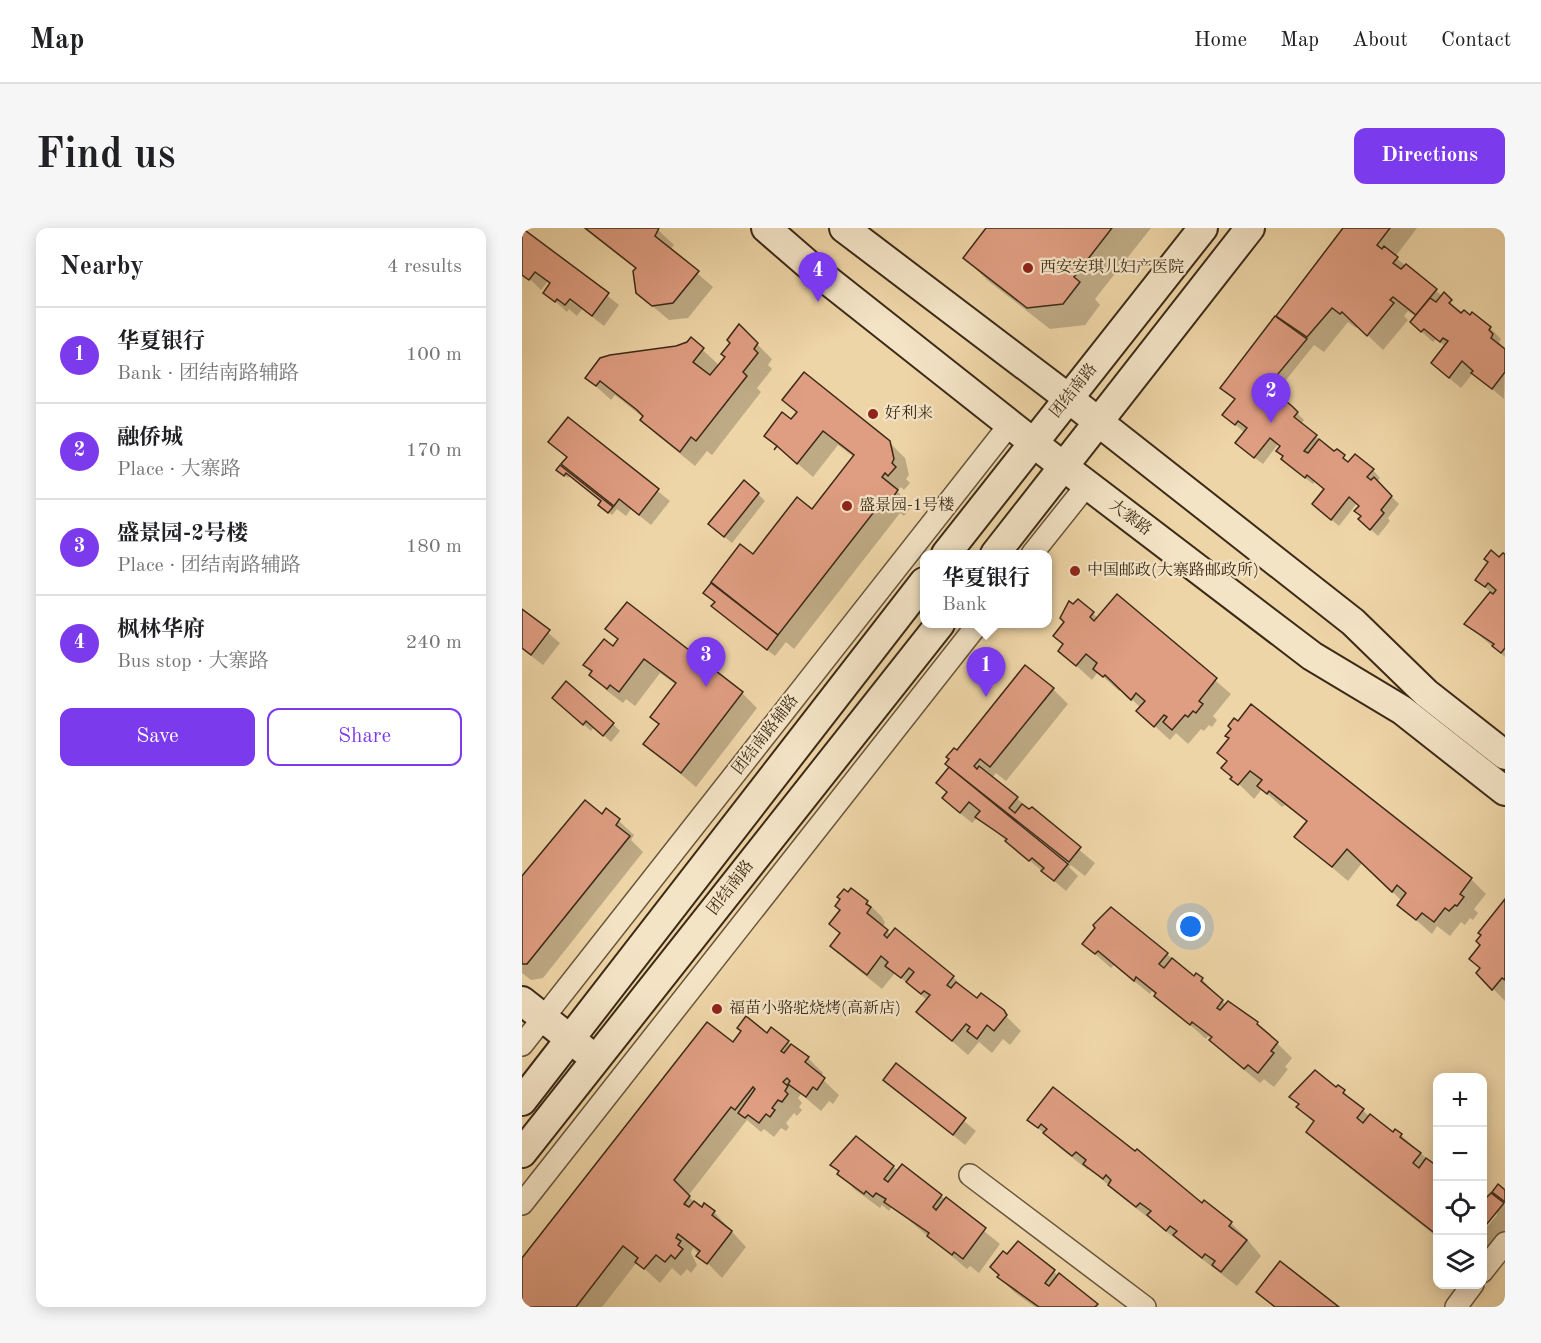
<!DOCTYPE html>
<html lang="en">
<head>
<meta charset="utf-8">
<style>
	:root { --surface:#fff; --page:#f6f6f6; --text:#202124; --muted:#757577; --line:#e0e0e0; --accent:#7c3aed }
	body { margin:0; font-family:"Old Standard TT","Noto Serif SC",serif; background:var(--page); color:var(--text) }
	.controls { position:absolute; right:18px; bottom:18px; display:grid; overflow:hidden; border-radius:12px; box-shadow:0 3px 15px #0003 }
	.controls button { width:54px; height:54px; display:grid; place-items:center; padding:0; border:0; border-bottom:2px solid var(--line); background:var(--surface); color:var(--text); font:30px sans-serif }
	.you { position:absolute; left:669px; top:699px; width:21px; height:21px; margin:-15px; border:4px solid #fff; border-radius:50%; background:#1a73e8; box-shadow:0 0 0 9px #1a73e833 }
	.badge { display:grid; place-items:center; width:39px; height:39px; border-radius:50%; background:var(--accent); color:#fff; font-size:20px; font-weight:700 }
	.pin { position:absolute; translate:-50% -50px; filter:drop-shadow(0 2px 3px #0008) }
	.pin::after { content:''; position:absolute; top:32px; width:21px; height:18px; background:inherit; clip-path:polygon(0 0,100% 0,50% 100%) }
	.popup { position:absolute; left:398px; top:322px; width:132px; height:78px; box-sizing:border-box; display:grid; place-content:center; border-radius:12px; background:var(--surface); filter:drop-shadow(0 2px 4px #0005); font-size:20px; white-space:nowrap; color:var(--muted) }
	.popup b { font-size:22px; color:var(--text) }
	.popup::after { content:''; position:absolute; left:50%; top:100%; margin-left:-12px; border:12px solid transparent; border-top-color:var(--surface) }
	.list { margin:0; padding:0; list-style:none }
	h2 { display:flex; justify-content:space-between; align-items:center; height:78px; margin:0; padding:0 24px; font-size:26px }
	h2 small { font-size:20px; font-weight:400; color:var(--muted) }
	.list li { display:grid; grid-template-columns:39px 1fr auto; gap:18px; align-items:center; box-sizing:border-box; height:96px; padding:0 24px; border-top:2px solid var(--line) }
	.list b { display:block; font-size:22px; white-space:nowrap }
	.list p { margin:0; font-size:20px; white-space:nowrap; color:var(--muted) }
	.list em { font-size:20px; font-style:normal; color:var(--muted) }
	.actions { display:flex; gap:12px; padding:18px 24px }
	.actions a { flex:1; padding:14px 0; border:2px solid var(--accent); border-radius:12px; text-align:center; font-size:21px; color:var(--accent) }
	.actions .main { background:var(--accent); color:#fff }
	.icon { flex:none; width:33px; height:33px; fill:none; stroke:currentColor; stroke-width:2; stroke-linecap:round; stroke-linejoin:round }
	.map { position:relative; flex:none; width:983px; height:1079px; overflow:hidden; border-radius:12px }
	header { display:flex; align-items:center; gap:36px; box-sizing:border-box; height:84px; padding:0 30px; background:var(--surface); border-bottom:2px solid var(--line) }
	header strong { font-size:28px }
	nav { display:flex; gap:33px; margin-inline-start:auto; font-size:21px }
	.intro { display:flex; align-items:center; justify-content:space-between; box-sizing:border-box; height:144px; padding:0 36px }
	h1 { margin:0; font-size:42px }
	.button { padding:15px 27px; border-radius:12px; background:var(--accent); color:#fff; font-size:21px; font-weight:700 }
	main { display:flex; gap:36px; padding:0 36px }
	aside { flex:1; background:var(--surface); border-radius:12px; box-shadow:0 3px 15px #0003 }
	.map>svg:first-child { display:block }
	.shadow { fill:#0003 }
	.building { fill:#df9d81; stroke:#3b2a17; stroke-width:1.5 }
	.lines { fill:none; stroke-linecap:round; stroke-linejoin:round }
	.street-casing { stroke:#68553b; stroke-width:24 }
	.secondary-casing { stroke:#3b2a17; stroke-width:32 }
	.street { stroke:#f4e4c6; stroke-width:21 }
	.secondary { stroke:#f4e4c6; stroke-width:28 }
	.poi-dot { fill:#8f2418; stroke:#f4e4c6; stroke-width:2 }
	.labels { text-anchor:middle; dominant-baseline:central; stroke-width:4.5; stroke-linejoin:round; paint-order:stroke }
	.poi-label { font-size:16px; fill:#3b2a17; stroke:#f4e4c6; text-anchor:start }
	.street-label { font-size:16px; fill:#3b2a17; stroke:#f4e4c6 }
</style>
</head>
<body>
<header>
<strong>Map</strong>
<nav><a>Home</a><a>Map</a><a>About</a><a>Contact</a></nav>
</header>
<div class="intro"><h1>Find us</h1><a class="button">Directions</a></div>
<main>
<aside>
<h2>Nearby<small>4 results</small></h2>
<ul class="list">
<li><span class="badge">1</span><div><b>华夏银行</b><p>Bank · 团结南路辅路</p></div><em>100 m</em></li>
<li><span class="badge">2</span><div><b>融侨城</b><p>Place · 大寨路</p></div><em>170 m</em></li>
<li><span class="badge">3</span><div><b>盛景园-2号楼</b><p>Place · 团结南路辅路</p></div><em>180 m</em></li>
<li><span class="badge">4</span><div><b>枫林华府</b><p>Bus stop · 大寨路</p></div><em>240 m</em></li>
</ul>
<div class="actions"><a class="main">Save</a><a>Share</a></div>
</aside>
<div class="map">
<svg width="983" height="1079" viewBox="0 0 983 1079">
	<rect width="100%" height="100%" fill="#eed5a7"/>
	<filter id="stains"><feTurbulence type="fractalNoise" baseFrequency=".00333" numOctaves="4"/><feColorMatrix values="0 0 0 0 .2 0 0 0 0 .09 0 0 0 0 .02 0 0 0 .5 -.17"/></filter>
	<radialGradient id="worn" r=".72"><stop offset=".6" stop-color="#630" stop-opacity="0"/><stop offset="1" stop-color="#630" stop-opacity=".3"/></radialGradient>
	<g class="shadow">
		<polygon points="0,0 97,77 82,98 60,81 55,88 47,81 45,84 23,64 29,57 25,54 19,62 0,43"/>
		<polygon points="61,0 134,0 152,17 148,22 191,59 166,90 147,92 115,65 115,42"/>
		<polygon points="466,0 629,0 573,71 578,77 563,97 528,101 465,52 443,30"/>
		<polygon points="824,0 895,0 873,29 941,85 968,100 979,111 977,114 983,123 982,171 951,145 939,160 922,146 911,135 924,119 914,111 911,114 902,106 890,94 895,89 886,83 882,88 886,92 861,122 836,98 834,100 826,94 802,124 792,117 748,172 770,180 782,192 779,196 813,225 815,223 827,236 851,242 858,250 855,254 877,276 866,290 868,293 856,308 846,299 835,275 817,298 799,283 803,261 793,253 791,256 768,238 756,216 741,236 722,222 723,205 710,194 714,172 700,160 764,96 756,88"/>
		<polygon points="217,98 250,131 246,137 250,141 235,160 239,164 190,227 185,223 173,238 135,207 120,192 122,190 93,167 89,172 65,150 154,120 169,111 198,138 204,129"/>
		<polygon points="262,172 367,214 383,230 387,247 384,251 388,255 382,262 379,259 375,263 390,278 382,288 378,285 272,421 264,414 253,428 199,385 198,364 231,328 290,283 332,229 316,217 291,249 244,208 270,193 276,186"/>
		<polygon points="46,191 148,273 129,297 109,281 104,288 95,281 90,287 78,277 83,272 50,245 46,250 36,242 49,245 41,236 46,230 28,214"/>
		<polygon points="236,266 243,273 210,315 196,304"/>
		<polygon points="983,328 983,429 944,396 969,365 955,351"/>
		<polygon points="595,368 709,466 691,488 695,492 690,499 687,497 682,503 679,501 666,516 654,505 648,512 616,483 619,480 599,461 597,463 576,444 570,452 538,423 542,417 544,394 556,373 576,390"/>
		<polygon points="0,383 38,415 21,437 0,421"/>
		<polygon points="85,401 220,465 235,480 174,559 123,516 138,497 155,457 138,445 113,478 104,471 101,475 84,462 63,437 91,420 97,412"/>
		<polygon points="531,461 546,476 484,553 474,545 470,550 573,635 563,648 549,637 547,639 556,648 544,663 456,589 450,595 433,581 422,570 426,565 416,555 427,541 435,524"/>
		<polygon points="39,477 91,496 98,503 89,514 72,499 69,503"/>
		<polygon points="730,478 949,651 964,666 952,681 956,685 951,692 948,690 943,697 939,694 928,708 915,698 910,706 877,677 880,673 840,635 826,653 774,609 786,595 763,577 760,579 740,561 732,571 701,540 706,534 697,525"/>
		<polygon points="85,582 112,607 109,612 121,624 21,750 9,752 0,745 0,650"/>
		<polygon points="345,674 360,689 363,695 360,699 369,707 431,749 446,765 484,788 499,803 488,817 481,811 470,825 457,814 446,827 396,784 405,772 373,745 360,761 325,733 310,718 319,706 309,696"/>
		<polygon points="983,674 983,773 956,745 959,742 949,731 960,717"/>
		<polygon points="562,716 645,726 672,750 675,747 680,751 704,777 735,795 770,830 763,839 766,841 752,859 742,851 738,855 704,827 686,808 684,811 630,763 628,766 592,737 589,740"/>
		<polygon points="245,807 266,814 286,830 301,845 298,849 317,867 311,876 307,873 299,883 279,866 276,870 280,875 277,879 280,882 275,888 272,885 264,895 267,899 264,903 259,900 252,909 242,901 239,904 225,892 166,968 180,981 183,977 192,984 224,1019 200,1050 171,1020 169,1025 175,1037 169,1045 165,1041 159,1048 150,1040 138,1055 115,1034 80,1079 0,1079 0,1032 211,816"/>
		<polygon points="374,837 454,903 443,917 363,852"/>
		<polygon points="816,859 848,889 871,906 879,907 915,940 915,1009 801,919 786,904 793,895 769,869"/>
		<polygon points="531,861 680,977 709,995 724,1010 739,1028 715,1058 602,971 567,940 566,942 538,920 507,892"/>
		<polygon points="310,937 371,939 419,968 478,1016 457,1045 448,1038 445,1041 370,978 367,983 360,977 358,980 332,961"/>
		<polygon points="970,967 983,977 983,1008 960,1036 960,1005 975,987"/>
		<polygon points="496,1015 537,1048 577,1079 513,1079 492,1064 477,1049 485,1028"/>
	</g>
	<g class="building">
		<polygon points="0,0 87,65 70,88 48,71 43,77 35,71 33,74 21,65 28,55 13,44 7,52 0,47"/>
		<polygon points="63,0 137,0 133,8 177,43 151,75 130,78 114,65 111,43 114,40"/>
		<polygon points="464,0 590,0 552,49 558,54 541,76 505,80 441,30"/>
		<polygon points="821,0 868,0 855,17 860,21 862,18 876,29 871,35 879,41 884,36 915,61 894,87 871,69 868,72 872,75 845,108 820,84 818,86 810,80 785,109 754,88"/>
		<polygon points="922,64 930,72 927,75 939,85 942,82 948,87 950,84 969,99 967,102 971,106 969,110 983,121 983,144 970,161 949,145 951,143 940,133 927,150 909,135 926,113 921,110 918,114 902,101 899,104 888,94 908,70 914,74"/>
		<polygon points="753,88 785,111 741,164 753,174 758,168 771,179 776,184 772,189 795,207 782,223 786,225 797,211 812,223 815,221 823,227 821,230 826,234 833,226 852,241 845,249 849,252 852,249 870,268 859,282 862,285 848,302 836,291 839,288 832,283 837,278 827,269 809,292 790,276 802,261 785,247 783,250 759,231 761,228 754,223 758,218 748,210 732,230 713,215 725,200 716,193 713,197 700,187 713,171 698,160"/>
		<polygon points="217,96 236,115 232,121 236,125 221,144 225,148 174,213 169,209 158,224 118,192 121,188 115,182 78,153 74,158 63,150 78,130 88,127 154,118 165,114 169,109 182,120 171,134 188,147 203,129 199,126 208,115 205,112"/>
		<polygon points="282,144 368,213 372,231 370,235 374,239 366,248 363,245 360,249 376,262 367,275 362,271 256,407 189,354 218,316 231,326 275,269 290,281 332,227 301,203 275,236 255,218 252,222 255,218 242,208 260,184 269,191 275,184 260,172"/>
		<polygon points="46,189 137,261 117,287 97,271 92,278 39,236 45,229 26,214"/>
		<polygon points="38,237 91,279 86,285 76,277 79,273 44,245 42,248 34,242"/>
		<polygon points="222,252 237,265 202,309 186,296"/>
		<polygon points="969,322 977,329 981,325 983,326 983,420 979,425 970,418 972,416 942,396 968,364 971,366 974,362 966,355 963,359 953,352 966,334 962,331"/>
		<polygon points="189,355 256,407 245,422 189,378 193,374 181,365"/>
		<polygon points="595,366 695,450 677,473 681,476 674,485 671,483 666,489 663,487 650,502 641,494 645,489 642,487 632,499 614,483 623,473 614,465 609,472 583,447 581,449 571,441 575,435 564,426 554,438 536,423 541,416 531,408 542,394 538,390 547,373 551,376 556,371 572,384 568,389 572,393"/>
		<polygon points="105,374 221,464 159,545 121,516 137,496 128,489 154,455 122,431 97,464 88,457 85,461 67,447 70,443 61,437 82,411 91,418 96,411 83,401"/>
		<polygon points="0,381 28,402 9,427 0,420"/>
		<polygon points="503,437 532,460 468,539 458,531 452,538 455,541 457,538 496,569 487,580 493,585 500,576 507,581 510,579 559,619 547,634 423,536 427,531 424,529 432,520 435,522"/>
		<polygon points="44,453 92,495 81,508 64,493 61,497 30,470"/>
		<polygon points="729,476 950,650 938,666 942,669 935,678 933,677 927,683 923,680 912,694 900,685 894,692 875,677 884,665 875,657 870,664 825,621 810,639 772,609 785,593 747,563 745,566 735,558 740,552 728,543 716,557 708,551 710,549 699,540 705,533 695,525 707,510 703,508 709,501 706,498 712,490 716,493"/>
		<polygon points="427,539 546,636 532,653 519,643 522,640 510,630 507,633 483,613 485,611 453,589 458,583 447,574 438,585 420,570 425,564 414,555"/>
		<polygon points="63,572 80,586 84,580 98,591 94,597 108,608 5,736 0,736 0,648"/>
		<polygon points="329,660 346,673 344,676 349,679 345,685 366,702 362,707 365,710 373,700 432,748 425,757 429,760 434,754 455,770 459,765 482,782 485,787 472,803 465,797 455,811 445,803 448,799 444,796 430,813 394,784 408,767 402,763 399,766 384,754 392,744 387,740 379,750 363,738 366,734 359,728 345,747 308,718 318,705 307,696 318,682 313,678 318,671 315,669 322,661 326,664"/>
		<polygon points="983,671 983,752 980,750 970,762 954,745 958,740 947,731 958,717 954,713 959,707 956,705"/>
		<polygon points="589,679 646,725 637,736 642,740 650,730 672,748 674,745 681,750 679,753 701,772 695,780 698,782 706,773 736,794 735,796 756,814 749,823 752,825 736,845 726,837 722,841 687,812 690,809 670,794 668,797 632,768 634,765 614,749 612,753 576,723 573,726 560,716 573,700 571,697"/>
		<polygon points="224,788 245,805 249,799 267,813 259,823 262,825 269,816 287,829 283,834 303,850 295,862 291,859 284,869 266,856 268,853 265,850 261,854 266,858 263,863 266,866 260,874 256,872 250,880 253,882 248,889 244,886 237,895 226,887 223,890 216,885 233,861 231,859 213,882 209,879 152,952 168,968 162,976 167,979 172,973 180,979 182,975 193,983 190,987 210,1003 208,1006 185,1036 174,1028 178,1023 156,1006 154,1010 159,1013 156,1017 161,1021 153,1031 149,1027 143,1034 134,1027 122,1041 113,1034 116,1030 101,1018 54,1079 0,1079 0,1030 185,794 211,814 219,803 215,800"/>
		<polygon points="374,835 444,890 431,907 361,852"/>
		<polygon points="793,842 814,859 816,857 823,862 821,865 842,881 835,890 841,895 848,886 871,904 873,901 880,906 878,909 899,925 891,935 897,940 904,930 915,938 915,1007 784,904 792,893 774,879 777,876 767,869"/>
		<polygon points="531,859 613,923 615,921 680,975 682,972 710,994 707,998 725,1012 699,1044 690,1037 693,1033 683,1026 680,1030 651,1007 655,1003 648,998 644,1003 625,987 629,983 618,975 614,979 586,957 589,952 584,947 581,951 561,936 564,932 554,924 550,928 521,905 525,901 519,896 516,900 505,892"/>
		<polygon points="334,908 372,938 362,951 366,954 380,936 420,967 411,979 414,982 424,969 464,1000 441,1031 432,1024 430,1027 405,1008 407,1005 362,974 364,971 354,965 351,969 344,963 342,966 315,946 317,943 308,937"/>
		<polygon points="976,956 983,962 983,974 970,964"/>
		<polygon points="969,965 982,975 960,1002 960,974"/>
		<polygon points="496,1013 533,1042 523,1055 527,1058 537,1045 576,1076 573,1079 517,1079 475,1049 477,1047 468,1039 481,1023 485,1026"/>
		<polygon points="758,1033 817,1079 753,1079 734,1064"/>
	</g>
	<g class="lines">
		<g class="street-casing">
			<g id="street">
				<polyline points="510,326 565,257"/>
				<polyline points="0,817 488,196"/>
				<polyline points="448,947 623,1079"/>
				<polyline points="0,976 456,396"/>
				<polyline points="960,1044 983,1015"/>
				<polyline points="934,1079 951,1056"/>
			</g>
		</g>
		<g class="secondary-casing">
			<g id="secondary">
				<polyline points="244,0 289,39 542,239 790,428 880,482 983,563"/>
				<polyline points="322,0 546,170 831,394 904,465 983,527"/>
				<polyline points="424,326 681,0"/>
				<polyline points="473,326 728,0"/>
				<polyline points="0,773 62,822"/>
				<polyline points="0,873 402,354"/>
				<polyline points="0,925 418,396"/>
			</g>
		</g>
		<use href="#street" class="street"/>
		<use href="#secondary" class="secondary"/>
	</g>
	<g class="poi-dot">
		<circle cx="506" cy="40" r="6"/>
		<circle cx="351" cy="186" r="6"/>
		<circle cx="325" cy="278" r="6"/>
		<circle cx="553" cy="343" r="6"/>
		<circle cx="195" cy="781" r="6"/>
	</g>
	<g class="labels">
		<g class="poi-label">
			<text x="518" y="40">西安安琪儿妇产医院</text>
			<text x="363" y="186">好利来</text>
			<text x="337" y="278">盛景园-1号楼</text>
			<text x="565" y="343">中国邮政(大寨路邮政所)</text>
			<text x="207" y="781">福苗小骆驼烧烤(高新店)</text>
		</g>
		<g class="street-label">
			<text transform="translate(552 163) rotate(-51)">团结南路</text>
			<text transform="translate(608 290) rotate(37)">大寨路</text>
			<text transform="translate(244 507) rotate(-52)">团结南路辅路</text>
			<text transform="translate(209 660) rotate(-52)">团结南路</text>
		</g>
	</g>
	<rect width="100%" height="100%" filter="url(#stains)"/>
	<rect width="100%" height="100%" fill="url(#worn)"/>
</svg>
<div class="controls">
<button>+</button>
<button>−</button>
<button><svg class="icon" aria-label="locate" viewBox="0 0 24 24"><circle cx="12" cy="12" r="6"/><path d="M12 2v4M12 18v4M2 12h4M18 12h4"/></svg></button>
<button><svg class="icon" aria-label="layers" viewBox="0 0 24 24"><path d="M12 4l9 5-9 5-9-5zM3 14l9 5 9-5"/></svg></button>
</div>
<div class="you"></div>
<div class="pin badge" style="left:464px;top:469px">1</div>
<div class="popup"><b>华夏银行</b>Bank</div>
<div class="pin badge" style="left:749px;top:195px">2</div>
<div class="pin badge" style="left:184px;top:459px">3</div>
<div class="pin badge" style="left:296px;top:74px">4</div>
</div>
</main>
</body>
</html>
